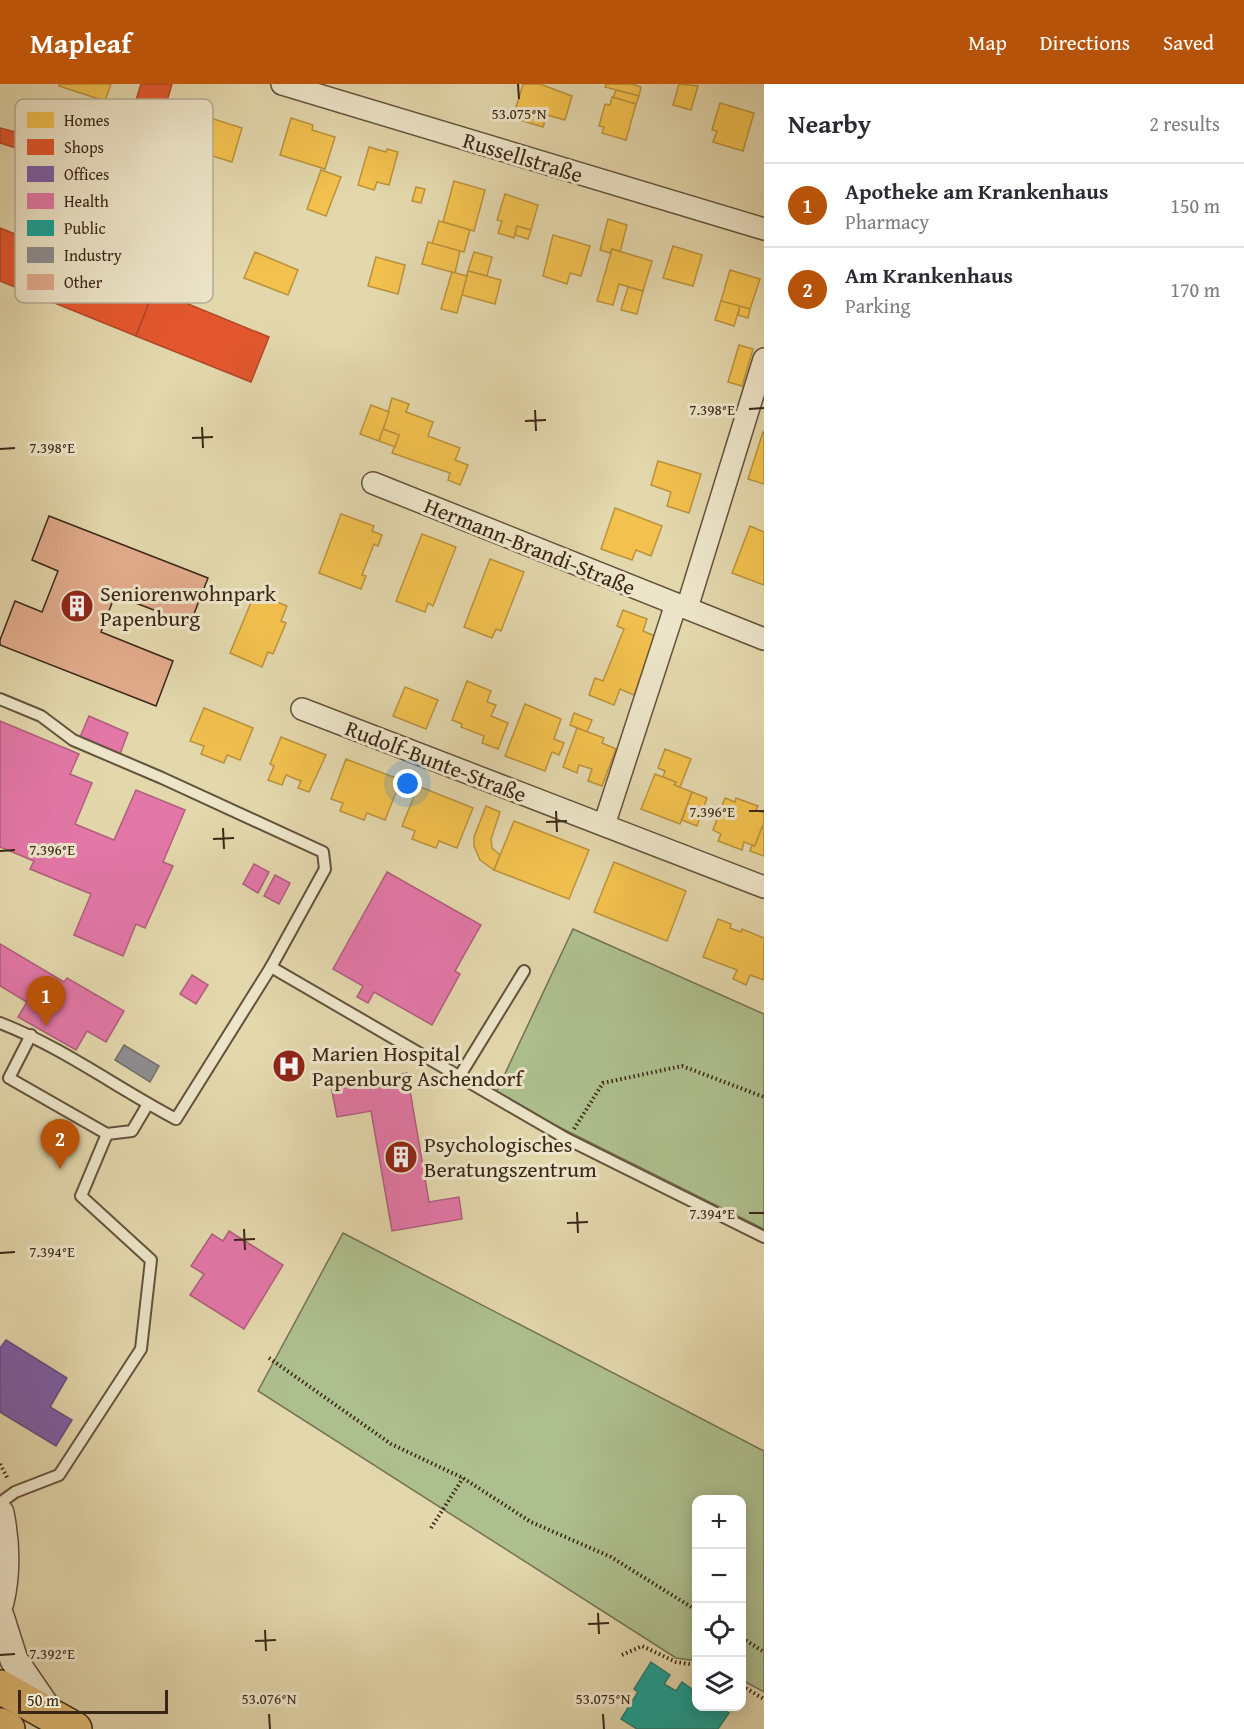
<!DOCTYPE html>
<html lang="en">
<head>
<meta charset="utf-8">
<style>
	:root { --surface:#fff; --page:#f7f7f7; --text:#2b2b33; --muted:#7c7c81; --line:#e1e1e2; --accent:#b45309 }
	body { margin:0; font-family:"Gentium Book Plus",serif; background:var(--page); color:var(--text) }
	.controls { position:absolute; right:18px; bottom:18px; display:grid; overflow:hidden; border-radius:12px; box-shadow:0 3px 15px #0003 }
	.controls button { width:54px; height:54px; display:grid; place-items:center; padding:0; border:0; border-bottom:2px solid var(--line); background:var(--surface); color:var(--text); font:30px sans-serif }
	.scale { position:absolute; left:18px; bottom:15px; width:150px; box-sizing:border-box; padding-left:6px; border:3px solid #3a2616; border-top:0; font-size:16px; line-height:21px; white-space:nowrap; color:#3a2616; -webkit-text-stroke:4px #ede5c9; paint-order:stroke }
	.you { position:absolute; left:408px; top:700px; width:21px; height:21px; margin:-15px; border:4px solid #fff; border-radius:50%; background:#1a73e8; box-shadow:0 0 0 9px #1a73e833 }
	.badge { display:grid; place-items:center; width:39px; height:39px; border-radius:50%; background:var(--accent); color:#fff; font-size:20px; font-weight:700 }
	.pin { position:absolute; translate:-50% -50px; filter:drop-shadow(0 2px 3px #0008) }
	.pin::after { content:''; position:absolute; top:32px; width:21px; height:18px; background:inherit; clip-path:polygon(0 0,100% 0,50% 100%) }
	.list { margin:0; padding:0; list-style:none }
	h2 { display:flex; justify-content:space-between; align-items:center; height:78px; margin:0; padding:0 24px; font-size:26px }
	h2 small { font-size:20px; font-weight:400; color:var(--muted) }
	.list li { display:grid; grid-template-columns:39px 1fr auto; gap:18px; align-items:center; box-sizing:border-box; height:84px; padding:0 24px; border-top:2px solid var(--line) }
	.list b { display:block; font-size:22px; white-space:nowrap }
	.list p { margin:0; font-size:20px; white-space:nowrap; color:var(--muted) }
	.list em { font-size:20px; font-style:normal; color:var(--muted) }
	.icon { flex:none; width:33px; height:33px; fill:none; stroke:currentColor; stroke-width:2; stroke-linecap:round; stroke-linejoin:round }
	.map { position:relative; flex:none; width:764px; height:1645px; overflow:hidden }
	header { display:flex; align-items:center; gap:36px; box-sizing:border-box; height:84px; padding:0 30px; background:var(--accent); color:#fff }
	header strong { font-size:28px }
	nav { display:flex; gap:33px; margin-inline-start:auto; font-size:21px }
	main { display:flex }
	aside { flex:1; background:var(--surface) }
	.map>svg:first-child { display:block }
	.green { fill:#aebf8e; stroke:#747252; stroke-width:1.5 }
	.homes { fill:#f2c14e; stroke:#bb923d; stroke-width:1.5 }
	.shops { fill:#e4572e; stroke:#b14827; stroke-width:1.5 }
	.offices { fill:#7b5ea7; stroke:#684d7c; stroke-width:1.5 }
	.health { fill:#e377a8; stroke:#b05f7c; stroke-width:1.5 }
	.public { fill:#17a398; stroke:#227e71; stroke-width:1.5 }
	.industry { fill:#8d8d92; stroke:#746e6d; stroke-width:1.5 }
	.building { fill:#e2ab8c; stroke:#3a2616; stroke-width:1.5 }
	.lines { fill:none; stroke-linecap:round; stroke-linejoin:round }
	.service-casing { stroke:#64523c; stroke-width:14 }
	.minor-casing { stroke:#64523c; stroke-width:24 }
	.tertiary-casing { stroke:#64523c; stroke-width:30 }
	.primary-casing { stroke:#3a2616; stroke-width:36 }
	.path { stroke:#3a2616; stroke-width:4; stroke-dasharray:1.5 3; stroke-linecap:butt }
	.service { stroke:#ede5c9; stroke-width:10 }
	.minor { stroke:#ede5c9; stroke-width:21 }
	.tertiary { stroke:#ede5c9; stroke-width:27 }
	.primary { stroke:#e2bc76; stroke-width:33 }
	.ticks { fill:none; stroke:#3a2616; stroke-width:2 }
	.labels { text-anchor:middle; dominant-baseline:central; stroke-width:6; stroke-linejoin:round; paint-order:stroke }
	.street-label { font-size:22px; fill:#3a2616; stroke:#ede5c9 }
	.poi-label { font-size:22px; fill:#3a2616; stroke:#ede5c9; text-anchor:start }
	.key { fill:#ede5c9; stroke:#b7ac93; stroke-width:1.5 }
	.key-label { font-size:16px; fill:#3a2616 }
	.ticks-label { font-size:15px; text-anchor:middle; fill:#3a2616; stroke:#ede5c9; stroke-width:6; stroke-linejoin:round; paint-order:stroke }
</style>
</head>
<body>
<header>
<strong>Mapleaf</strong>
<nav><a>Map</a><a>Directions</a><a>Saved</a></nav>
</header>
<main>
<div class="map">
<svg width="764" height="1645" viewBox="0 0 764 1645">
	<rect width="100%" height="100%" fill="#e3d7ac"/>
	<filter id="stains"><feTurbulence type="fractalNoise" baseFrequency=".00333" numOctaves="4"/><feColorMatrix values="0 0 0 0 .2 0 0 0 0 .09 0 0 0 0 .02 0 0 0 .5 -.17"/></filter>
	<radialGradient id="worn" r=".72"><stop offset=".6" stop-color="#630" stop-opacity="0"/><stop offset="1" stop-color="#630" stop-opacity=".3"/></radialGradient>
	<g class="green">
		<polygon points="573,845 764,930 764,1145 495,1011"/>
		<polygon points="343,1149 764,1367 764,1608 742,1596 742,1416 696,1416 696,1577 676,1574 258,1307"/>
	</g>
	<g class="homes">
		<polygon points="59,0 111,0 105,17 59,2"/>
		<polygon points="523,0 540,0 572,12 565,36 547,31 543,43 513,34"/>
		<polygon points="606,0 632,0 641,3 639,12 605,3"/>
		<polygon points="679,0 698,2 691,26 673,21"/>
		<polygon points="616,6 639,12 636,20 613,14"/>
		<polygon points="612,13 636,20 626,56 602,49 604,43 599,42 605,20 610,21"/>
		<polygon points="720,19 754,29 743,67 713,58 717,47 712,46"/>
		<polygon points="201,31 242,44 232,78 190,65"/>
		<polygon points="291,34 313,41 312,46 335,53 325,85 280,71"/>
		<polygon points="369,63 386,68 387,65 398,68 389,101 377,98 374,106 358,101"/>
		<polygon points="321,86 341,93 326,132 307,125"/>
		<polygon points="454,97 485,106 474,147 443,138"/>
		<polygon points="416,103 425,105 421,119 412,117"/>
		<polygon points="505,110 538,121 531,146 517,142 514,154 498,149 502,137 497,136"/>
		<polygon points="608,135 627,141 620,168 612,165 610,169 600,166"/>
		<polygon points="439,137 470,146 464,168 432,160"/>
		<polygon points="517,142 531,146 528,155 515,151"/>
		<polygon points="553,151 590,162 581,192 570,189 567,200 543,192"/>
		<polygon points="428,158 460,167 455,189 422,180"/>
		<polygon points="673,162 702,171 693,202 663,194"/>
		<polygon points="612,165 652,177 643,207 619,200 613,221 597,217"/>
		<polygon points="255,168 298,186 288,211 244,194"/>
		<polygon points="474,168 492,173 487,192 468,187"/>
		<polygon points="376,173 405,181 398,210 368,202"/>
		<polygon points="730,186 760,195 750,225 721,217"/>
		<polygon points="468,187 501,196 495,220 462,211"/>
		<polygon points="452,188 467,192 457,229 441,225"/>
		<polygon points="628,203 643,207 637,230 621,226"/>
		<polygon points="721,217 740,222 734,242 715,236"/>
		<polygon points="740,222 750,225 748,234 738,231"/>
		<polygon points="739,261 753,265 742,302 728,298"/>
		<polygon points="392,314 409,320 406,328 433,338 428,352 460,364 455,376 468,381 460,401 448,396 450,389 392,369 399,351 383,345"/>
		<polygon points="371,321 389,328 379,357 360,350"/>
		<polygon points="383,345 399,351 395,363 379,357"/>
		<polygon points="763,348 764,349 764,400 748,395"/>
		<polygon points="658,377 701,390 689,429 667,422 671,408 651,401"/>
		<polygon points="615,424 662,442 651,472 636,466 632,476 601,465"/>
		<polygon points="341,430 374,442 372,447 382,451 378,462 374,460 362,491 366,492 361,505 319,489"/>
		<polygon points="750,442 764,448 764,501 732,489"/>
		<polygon points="422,450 456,463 433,522 428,519 425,528 396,517"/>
		<polygon points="490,475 524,488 501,547 496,545 492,554 464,543"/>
		<polygon points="255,509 287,522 281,537 286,539 273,570 268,568 262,583 230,569"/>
		<polygon points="623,526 647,535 643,547 657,553 634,611 620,605 614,621 589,611 595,594 603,597 624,545 617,542"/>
		<polygon points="467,597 491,607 487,618 496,621 491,632 508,639 498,665 482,659 484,652 461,643 462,640 452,636"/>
		<polygon points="405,603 438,616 426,645 393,632"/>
		<polygon points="525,620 561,635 554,655 564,659 559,671 552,668 545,687 505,672"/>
		<polygon points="204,624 253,644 240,676 227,671 224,679 201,670 204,662 190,657"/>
		<polygon points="574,629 592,636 587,648 570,641"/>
		<polygon points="577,644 604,654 602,659 616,665 602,702 588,697 592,685 579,681 577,689 563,683"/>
		<polygon points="281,653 326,671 309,708 298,704 301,697 286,691 282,701 268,696 274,682 270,680"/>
		<polygon points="665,665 691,675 680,703 674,701 676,698 663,693 665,687 658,684"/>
		<polygon points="346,675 401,696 385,736 367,729 364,736 340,727 343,719 331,715"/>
		<polygon points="655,690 676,698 674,701 692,708 680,740 641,725"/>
		<polygon points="418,702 473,724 457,764 439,757 436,764 412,755 415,747 402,742"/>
		<polygon points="692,708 707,714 697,742 682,736"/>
		<polygon points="725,714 735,718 736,714 758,722 756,726 764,729 764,738 755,762 744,758 742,766 718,757 721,750 713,746"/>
		<polygon points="486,722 500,728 491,755 492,764 500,771 494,786 480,776 474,762 474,753"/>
		<polygon points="514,737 589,766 569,815 494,786"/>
		<polygon points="762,743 764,744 764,772 750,767 752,761 755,762"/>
		<polygon points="614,778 686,807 667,857 594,828"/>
		<polygon points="718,835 731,840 730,844 741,848 742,845 764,854 764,896 750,891 746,901 733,895 737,886 703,873"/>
	</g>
	<g class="shops">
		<polygon points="141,0 172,0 165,24 136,16"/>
		<polygon points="0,44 23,50 19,65 0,59"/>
		<polygon points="0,144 154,206 136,252 0,197"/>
		<polygon points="154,206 269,253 251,298 136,252"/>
	</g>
	<polygon class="offices" points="6,1256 67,1294 50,1323 72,1336 56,1362 0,1328 0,1264"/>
	<g class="health">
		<polygon points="89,632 128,649 120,670 80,653"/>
		<polygon points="0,637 79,670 70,690 92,699 75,740 114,756 136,706 185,726 163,778 173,782 145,844 136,840 123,872 74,851 91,810 30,785 34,777 0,763"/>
		<polygon points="254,780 269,788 258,809 243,800"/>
		<polygon points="387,788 481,841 455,887 460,890 432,941 374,908 368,919 357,913 363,902 333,885"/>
		<polygon points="275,791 290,799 279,820 264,812"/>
		<polygon points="0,860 64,898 67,894 124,927 106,958 87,947 76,966 18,933 27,918 0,902"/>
		<polygon points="192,891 208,901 196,920 180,910"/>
		<polygon points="407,989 429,1118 459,1113 462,1135 392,1147 371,1027 337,1033 331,1002"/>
		<polygon points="229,1147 283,1181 244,1245 190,1211 204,1190 191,1182 212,1150 223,1157"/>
	</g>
	<polygon class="public" points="651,1578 670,1591 664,1600 676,1607 682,1598 696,1608 696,1622 719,1622 729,1629 718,1645 637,1645 621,1635 638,1608 634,1605"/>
	<polygon class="industry" points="124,961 159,982 150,998 115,976"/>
	<polygon class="building" points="49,432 208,494 190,540 115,511 101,548 173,577 156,622 0,561 0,556 15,517 42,528 58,487 32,476"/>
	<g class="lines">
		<g class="service-casing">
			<g id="service">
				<polyline points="0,615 41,632 73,656 162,694 323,768 325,785 271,883"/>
				<path d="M 0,939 C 62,963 117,1004 176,1035 L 271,883 L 567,1055 L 764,1153"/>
				<polyline points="31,951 9,994 107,1050 132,1047 148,1020"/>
				<polyline points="459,993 524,887"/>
				<polyline points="0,1419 15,1408 59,1391 141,1265 151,1176 81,1112 107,1050"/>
			</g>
		</g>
		<g class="minor-casing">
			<g id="minor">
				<polyline points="282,0 764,145"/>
				<polyline points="373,399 764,555"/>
				<polyline points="687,524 764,275"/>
				<polyline points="302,625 764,803"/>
				<polyline points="604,741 676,520"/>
			</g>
		</g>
		<g class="tertiary-casing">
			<g id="tertiary">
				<path d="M 0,1429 C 6,1459 7,1488 0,1518"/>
				<polyline points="0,1532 14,1576 53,1633"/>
			</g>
		</g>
		<g class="primary-casing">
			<g id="primary">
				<polyline points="0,1603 75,1645"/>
				<polyline points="0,1641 8,1645"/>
			</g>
		</g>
		<g class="path">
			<polyline points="574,1045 603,999 682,982 764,1013"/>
			<polyline points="269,1274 391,1360 463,1394 531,1438 611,1473 696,1526"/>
			<polyline points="0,1380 8,1395"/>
			<polyline points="431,1444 463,1394"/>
			<polyline points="742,1554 764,1568"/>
			<polyline points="622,1571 642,1562 676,1578 696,1581"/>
			<polyline points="742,1602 764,1615"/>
		</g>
		<use href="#service" class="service"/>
		<use href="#minor" class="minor"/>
		<use href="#tertiary" class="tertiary"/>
		<use href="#primary" class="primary"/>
	</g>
	<path class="ticks" d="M 518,0 L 519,15M 749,325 L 764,324M 535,326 L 536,347M 525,337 L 546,336M 202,343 L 203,364M 192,354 L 213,353M 0,365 L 15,364M 556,727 L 557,748M 749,727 L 764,727M 546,738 L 567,737M 223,744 L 224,765M 213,755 L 234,754M 0,767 L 15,766M 577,1128 L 578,1149M 749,1129 L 764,1129M 567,1139 L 588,1138M 244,1145 L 245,1166M 234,1156 L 255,1155M 0,1169 L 15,1168M 598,1529 L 599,1550M 588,1540 L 609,1539M 265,1546 L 266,1567M 255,1557 L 276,1556M 0,1571 L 15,1570M 269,1630 L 270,1645M 603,1630 L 604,1645"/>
	<defs>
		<g id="building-disc" transform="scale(1.725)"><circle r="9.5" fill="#8f2418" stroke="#ede5c9"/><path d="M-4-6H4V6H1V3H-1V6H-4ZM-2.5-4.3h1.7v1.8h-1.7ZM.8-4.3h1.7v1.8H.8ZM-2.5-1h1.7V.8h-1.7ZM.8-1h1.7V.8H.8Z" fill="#fff"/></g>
		<g id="hospital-disc" transform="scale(1.725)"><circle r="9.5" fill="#8f2418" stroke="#ede5c9"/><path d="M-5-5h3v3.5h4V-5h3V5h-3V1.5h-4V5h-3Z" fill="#fff"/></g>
	</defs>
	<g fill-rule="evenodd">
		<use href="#building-disc" x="77" y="522"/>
		<use href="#hospital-disc" x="289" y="982"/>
		<use href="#building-disc" x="401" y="1073"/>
	</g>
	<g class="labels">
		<g class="street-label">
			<text transform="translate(523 73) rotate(17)">Russellstraße</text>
			<text transform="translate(530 462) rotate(22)">Hermann-Brandi-Straße</text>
			<text transform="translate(436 677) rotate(21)">Rudolf-Bunte-Straße</text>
		</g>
		<g class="poi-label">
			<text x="100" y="509">Seniorenwohnpark<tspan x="100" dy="25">Papenburg</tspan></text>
			<text x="312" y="969">Marien Hospital<tspan x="312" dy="25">Papenburg Aschendorf</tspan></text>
			<text x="424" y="1060">Psychologisches<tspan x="424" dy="25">Beratungszentrum</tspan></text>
		</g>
	</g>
	<rect x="15" y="15" width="198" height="204" rx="9" class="key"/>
	<rect x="27" y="28" width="27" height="16" fill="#f2c14e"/>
	<rect x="27" y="55" width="27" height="16" fill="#e4572e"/>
	<rect x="27" y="82" width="27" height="16" fill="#7b5ea7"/>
	<rect x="27" y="109" width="27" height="16" fill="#e377a8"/>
	<rect x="27" y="136" width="27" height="16" fill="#17a398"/>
	<rect x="27" y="163" width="27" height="16" fill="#8d8d92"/>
	<rect x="27" y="190" width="27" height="16" fill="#e2ab8c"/>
	<g class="key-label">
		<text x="64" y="42">Homes</text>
		<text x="64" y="69">Shops</text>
		<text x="64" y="96">Offices</text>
		<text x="64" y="123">Health</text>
		<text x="64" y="150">Public</text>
		<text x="64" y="177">Industry</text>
		<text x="64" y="204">Other</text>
	</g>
	<g class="ticks-label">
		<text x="519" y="35">53.075°N</text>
		<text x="712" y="331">7.398°E</text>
		<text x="52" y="369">7.398°E</text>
		<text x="712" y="733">7.396°E</text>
		<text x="52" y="771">7.396°E</text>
		<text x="712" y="1135">7.394°E</text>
		<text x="52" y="1173">7.394°E</text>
		<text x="52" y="1575">7.392°E</text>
		<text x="269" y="1620">53.076°N</text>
		<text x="603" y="1620">53.075°N</text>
	</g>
	<rect width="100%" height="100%" filter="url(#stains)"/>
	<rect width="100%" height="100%" fill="url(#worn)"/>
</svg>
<div class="controls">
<button>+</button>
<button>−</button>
<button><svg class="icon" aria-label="locate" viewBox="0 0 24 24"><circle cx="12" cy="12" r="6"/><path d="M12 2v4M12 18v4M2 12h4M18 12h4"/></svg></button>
<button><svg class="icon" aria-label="layers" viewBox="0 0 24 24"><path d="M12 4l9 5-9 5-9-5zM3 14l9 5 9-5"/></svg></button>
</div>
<div class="scale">50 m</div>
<div class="you"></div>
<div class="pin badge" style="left:46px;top:942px">1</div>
<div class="pin badge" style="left:60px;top:1085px">2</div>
</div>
<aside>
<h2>Nearby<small>2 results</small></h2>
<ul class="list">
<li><span class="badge">1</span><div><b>Apotheke am Krankenhaus</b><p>Pharmacy</p></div><em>150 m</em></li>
<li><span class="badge">2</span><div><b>Am Krankenhaus</b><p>Parking</p></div><em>170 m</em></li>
</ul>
</aside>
</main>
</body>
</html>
